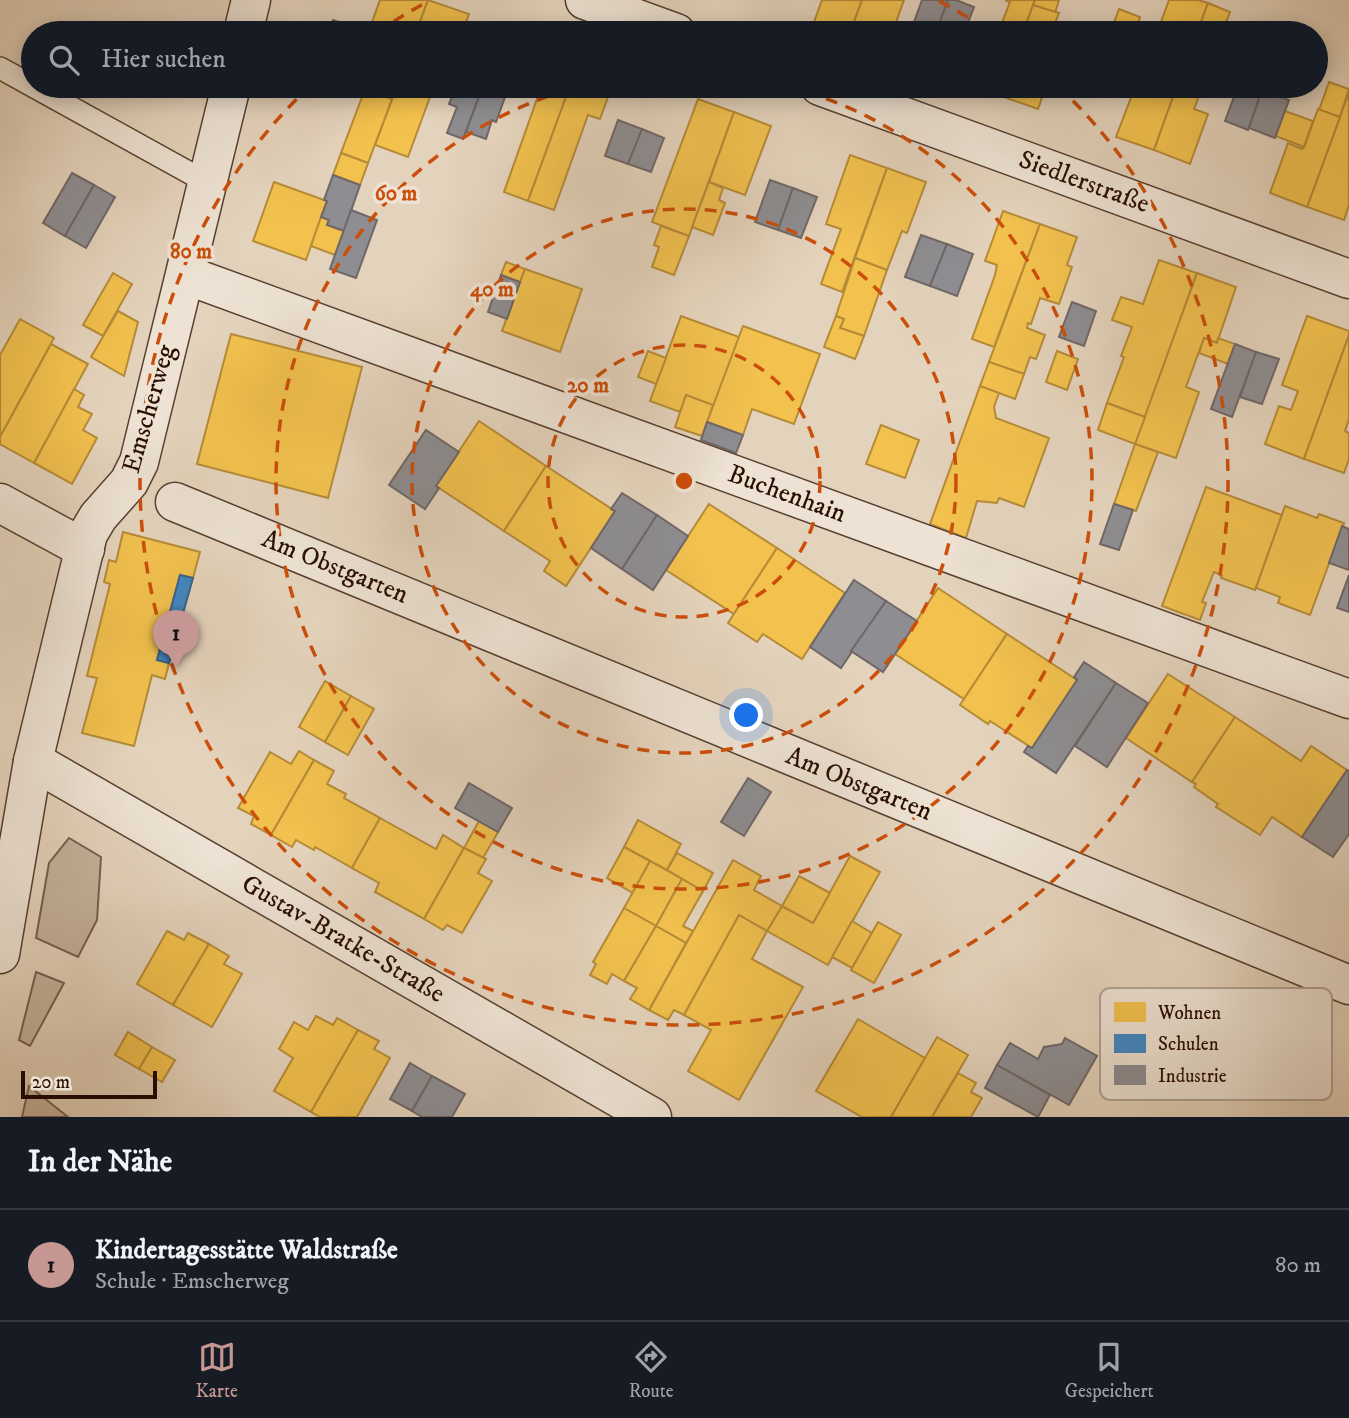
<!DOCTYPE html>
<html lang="de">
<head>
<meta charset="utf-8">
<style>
	:root { --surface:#171b24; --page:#20242c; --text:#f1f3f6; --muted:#9ea1a6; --line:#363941; --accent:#c59692 }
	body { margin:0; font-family:"IM FELL DW Pica",serif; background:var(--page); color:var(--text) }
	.scale { position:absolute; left:21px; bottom:18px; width:136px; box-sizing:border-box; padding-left:7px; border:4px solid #2a0e02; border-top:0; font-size:19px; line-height:24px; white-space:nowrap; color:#2a0e02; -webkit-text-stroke:5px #ede2d3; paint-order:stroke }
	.you { position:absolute; left:747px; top:716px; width:24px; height:24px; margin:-18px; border:5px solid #fff; border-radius:50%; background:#1a73e8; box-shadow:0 0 0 10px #1a73e833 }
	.badge { display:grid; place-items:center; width:46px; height:46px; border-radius:50%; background:var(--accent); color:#111; font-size:23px; font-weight:700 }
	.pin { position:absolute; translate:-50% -58px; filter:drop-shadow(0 2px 4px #0008) }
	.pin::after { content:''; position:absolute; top:37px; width:24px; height:21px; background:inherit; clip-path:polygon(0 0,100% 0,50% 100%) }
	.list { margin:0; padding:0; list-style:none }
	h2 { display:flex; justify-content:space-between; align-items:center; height:91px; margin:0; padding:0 28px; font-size:30px }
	h2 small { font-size:23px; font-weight:400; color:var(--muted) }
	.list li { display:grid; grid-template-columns:46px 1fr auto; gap:21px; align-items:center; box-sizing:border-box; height:112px; padding:0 28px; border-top:2px solid var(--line) }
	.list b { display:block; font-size:26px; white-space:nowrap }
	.list p { margin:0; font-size:23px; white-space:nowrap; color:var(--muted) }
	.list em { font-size:23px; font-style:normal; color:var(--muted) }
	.icon { flex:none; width:38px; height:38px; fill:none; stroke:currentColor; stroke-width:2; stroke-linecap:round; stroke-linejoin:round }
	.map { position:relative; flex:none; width:1349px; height:1117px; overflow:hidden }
	.search { position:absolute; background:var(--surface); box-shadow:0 4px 18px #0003; left:21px; right:21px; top:21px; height:77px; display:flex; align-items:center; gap:18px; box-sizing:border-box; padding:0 24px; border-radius:38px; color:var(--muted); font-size:26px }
	.sheet { height:203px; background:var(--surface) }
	nav { display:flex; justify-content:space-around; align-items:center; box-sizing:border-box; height:98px; border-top:2px solid var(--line); background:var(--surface); font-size:19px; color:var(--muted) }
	nav a { display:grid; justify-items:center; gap:4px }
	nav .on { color:var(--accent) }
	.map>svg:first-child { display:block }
	.green { fill:#c4b29c; stroke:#77604f; stroke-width:2 }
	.homes { fill:#f2c14e; stroke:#b68b37; stroke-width:2 }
	.schools { fill:#3f88c5; stroke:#39638a; stroke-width:2 }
	.industry { fill:#8d8d92; stroke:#6f6767; stroke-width:2 }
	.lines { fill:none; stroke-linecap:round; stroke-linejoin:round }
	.lane-casing { stroke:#583f30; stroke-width:24 }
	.street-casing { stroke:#583f30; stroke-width:41 }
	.lane { stroke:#ede2d3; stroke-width:21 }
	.street { stroke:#ede2d3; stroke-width:38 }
	.ring { fill:none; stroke:#cc4e0a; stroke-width:3.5; stroke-dasharray:12 9 }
	.labels { text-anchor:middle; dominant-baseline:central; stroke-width:7; stroke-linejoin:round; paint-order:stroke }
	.street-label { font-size:26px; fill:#2a0e02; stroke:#ede2d3 }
	.key { fill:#ede2d3; stroke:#b2a294; stroke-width:2 }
	.key-label { font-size:19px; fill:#2a0e02 }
	.centre { fill:#cc4e0a; stroke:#ede2d3; stroke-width:3.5 }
	.ring-label { font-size:21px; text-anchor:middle; font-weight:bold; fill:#cc4e0a; stroke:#ede2d3; stroke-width:7; stroke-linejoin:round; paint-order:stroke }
</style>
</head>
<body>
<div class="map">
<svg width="1349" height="1117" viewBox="0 0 1349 1117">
	<rect width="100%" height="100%" fill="#e4d3bc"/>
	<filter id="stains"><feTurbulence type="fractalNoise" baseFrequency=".00286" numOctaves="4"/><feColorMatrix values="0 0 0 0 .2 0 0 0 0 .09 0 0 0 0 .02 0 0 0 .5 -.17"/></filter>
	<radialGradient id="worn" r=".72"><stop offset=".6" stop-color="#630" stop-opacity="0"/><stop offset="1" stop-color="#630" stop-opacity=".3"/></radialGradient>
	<g class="green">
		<polygon points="69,838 101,857 97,920 78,957 36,938 49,863"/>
		<polygon points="36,972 64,983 30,1046 19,1040"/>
		<polygon points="29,1086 68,1117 22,1117"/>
	</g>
	<g class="homes">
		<polygon points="380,0 428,0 416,33 368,33"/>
		<polygon points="428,0 469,14 462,33 416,33"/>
		<polygon points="822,0 862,0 850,33 834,33 813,25"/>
		<polygon points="862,0 904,0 892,33 850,33"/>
		<polygon points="1005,0 1035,0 1023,33 998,33 1010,2"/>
		<polygon points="1035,0 1059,0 1055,13 1033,5"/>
		<polygon points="1169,0 1198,0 1208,3 1197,33 1157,33"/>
		<polygon points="1208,3 1230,12 1222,33 1197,33"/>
		<polygon points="1033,5 1059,13 1051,33 1023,33"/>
		<polygon points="1119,9 1140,17 1135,33 1126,33 1112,28"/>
		<polygon points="1329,82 1349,89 1340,117 1319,110"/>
		<polygon points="358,86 397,86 392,99"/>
		<polygon points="397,86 434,86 408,157 375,145"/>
		<polygon points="527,86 570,86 528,201 504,192 538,96 525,91"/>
		<polygon points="570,86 612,86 600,119 588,115 554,210 528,201"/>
		<polygon points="975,86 1004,86 1001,95"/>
		<polygon points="1004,86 1046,86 1038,109 1001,96"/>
		<polygon points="1138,86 1177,86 1154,150 1116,137 1135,87"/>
		<polygon points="1177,86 1203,86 1194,109 1208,114 1190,164 1154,150"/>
		<polygon points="365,89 392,99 368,163 341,153"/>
		<polygon points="1349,92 1349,205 1344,220 1307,207"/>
		<polygon points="698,99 734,112 689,236 652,222"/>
		<polygon points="1318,109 1340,117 1307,207 1270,193 1288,143 1302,149 1304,147"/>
		<polygon points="1282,110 1313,121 1304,147 1273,135"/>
		<polygon points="734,112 771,126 745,195 709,182"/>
		<polygon points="341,153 368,163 360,185 333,175"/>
		<polygon points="850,155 887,168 842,292 821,284 841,229 826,224"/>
		<polygon points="887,168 926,182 907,233 902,231 887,270 855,258"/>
		<polygon points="274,182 327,201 306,260 253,241"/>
		<polygon points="709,182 723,188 719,200 725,203 713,235 692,227"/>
		<polygon points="1003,211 1040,224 994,347 972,339 995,275 997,265 985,261"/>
		<polygon points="321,217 329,220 327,225 344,231 335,255 311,246"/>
		<polygon points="1040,224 1077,237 1067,265 1072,267 1059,304 1040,298 1031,324 1028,323 1027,328 1045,335 1036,359 1030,357 1024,374 989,362"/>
		<polygon points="661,226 689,236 674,275 652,267 659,247 654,245"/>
		<polygon points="855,258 887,270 864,336 840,328 844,319 836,316"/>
		<polygon points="1159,260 1197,273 1145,417 1107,403 1124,357 1121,356 1132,327 1112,320 1121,297 1143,304"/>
		<polygon points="506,262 525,269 520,282 501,275"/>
		<polygon points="525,269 582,289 560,352 502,331"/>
		<polygon points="113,273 132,284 103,336 83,325"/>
		<polygon points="1197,273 1236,287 1217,343 1204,338 1186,387 1199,392 1176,458 1135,444"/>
		<polygon points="118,311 138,322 124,376 91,357"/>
		<polygon points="681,316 739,337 714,406 686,395 680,412 650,401"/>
		<polygon points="836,316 844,319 840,328 864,336 855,359 824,347"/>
		<polygon points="1307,316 1349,331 1349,335 1304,459 1265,444 1279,406 1291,410 1298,391 1282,385"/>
		<polygon points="20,319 54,338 0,437 0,355"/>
		<polygon points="743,326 820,354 794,424 752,409 743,435 707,422"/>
		<polygon points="231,334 362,367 328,498 197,464"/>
		<polygon points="1349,335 1349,419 1345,431 1349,433 1349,459 1344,473 1304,459"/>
		<polygon points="1204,338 1217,343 1218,338 1235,344 1228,364 1199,353"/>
		<polygon points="51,344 88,364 34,463 0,444 0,437"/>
		<polygon points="648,351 666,358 656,384 638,377"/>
		<polygon points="1057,351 1078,359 1067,390 1046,382"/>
		<polygon points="989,362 1024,374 1015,399 980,386"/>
		<polygon points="980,386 999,393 994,407 996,418 1049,438 1024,507 999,498 997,503 977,501 966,538 930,524"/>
		<polygon points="74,389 84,395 78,407 92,414 83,430 97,438 72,484 34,463"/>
		<polygon points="686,395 713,405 702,436 675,427"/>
		<polygon points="1107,403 1145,417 1135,444 1098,430"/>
		<polygon points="479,421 546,466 504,531 436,486"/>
		<polygon points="881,425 919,440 905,478 866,464"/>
		<polygon points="1135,444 1158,452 1136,511 1114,504"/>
		<polygon points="546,466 615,511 566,586 544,571 550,561 504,531"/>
		<polygon points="1206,487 1282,515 1255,590 1221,578 1222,575 1214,572 1202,602 1206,603 1200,620 1162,606"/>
		<polygon points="709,504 777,548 734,614 666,570"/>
		<polygon points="1285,506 1317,518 1319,514 1344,523 1310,615 1278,603 1280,597 1256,588"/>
		<polygon points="123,532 200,552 193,578 180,575 157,660 169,663 165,679 152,675 134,746 82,733 97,678 87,676 110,584 104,582 109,560 116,562"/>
		<polygon points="777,548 845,593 802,659 763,634 757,642 728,623"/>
		<polygon points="938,588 1007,634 964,699 895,654"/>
		<polygon points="1007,634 1077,680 1032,748 990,721 988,724 960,705"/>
		<polygon points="1168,674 1235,717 1192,782 1126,738"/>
		<polygon points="325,681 351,696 325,742 299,727"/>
		<polygon points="351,696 374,709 348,755 325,742"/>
		<polygon points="1235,717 1301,761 1311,746 1347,770 1302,837 1272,817 1260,835 1216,807 1218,804 1194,787 1196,784 1192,782"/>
		<polygon points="299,751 314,760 271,835 251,824 254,816 238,808 270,752 291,764"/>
		<polygon points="314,760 334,771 327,784 346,794 344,798 380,818 352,868 315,847 314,850 296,840 292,847 271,835"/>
		<polygon points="380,818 436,849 443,835 464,848 424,919 375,892 379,883 352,868"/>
		<polygon points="638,820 681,844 667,870 624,847"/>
		<polygon points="479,821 498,832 483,858 464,848"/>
		<polygon points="624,847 650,861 633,893 607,878"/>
		<polygon points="464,848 486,859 478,873 492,881 462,933 447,925 443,930 424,919"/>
		<polygon points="677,853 713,873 703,891 667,870"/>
		<polygon points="850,856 880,872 828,965 767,931 782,906 813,923"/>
		<polygon points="733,860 761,876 754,890 782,906 767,931 739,915 684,1015 674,1010 668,1020 649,1010"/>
		<polygon points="650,861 682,879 656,926 624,908"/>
		<polygon points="799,876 830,893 813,923 782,906"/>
		<polygon points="682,879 703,891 683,926 693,931 686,943 656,926"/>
		<polygon points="624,908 656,926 624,981 612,974 607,984 590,975 596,964 593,962"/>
		<polygon points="739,915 767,931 752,959 803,987 739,1100 688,1071 711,1030 684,1015"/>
		<polygon points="852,921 872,933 852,968 832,957"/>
		<polygon points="878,922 901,935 874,983 851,970"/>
		<polygon points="656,926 686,943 649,1010 630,999 637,988 624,981"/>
		<polygon points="167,931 184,940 188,933 209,944 173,1005 137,984"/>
		<polygon points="209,944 229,956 224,964 242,974 212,1027 173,1005"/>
		<polygon points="316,1016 333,1025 337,1018 358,1030 311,1112 274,1091 293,1058 279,1049 294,1022 308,1030"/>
		<polygon points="858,1019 925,1058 891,1117 862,1117 816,1091"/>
		<polygon points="358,1030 379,1041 374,1049 390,1058 357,1117 320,1117 311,1112"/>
		<polygon points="128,1032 152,1047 139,1069 115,1055"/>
		<polygon points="937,1037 968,1055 932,1117 891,1117"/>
		<polygon points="152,1047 175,1060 162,1082 139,1069"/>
		<polygon points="958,1073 976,1083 971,1092 982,1098 975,1110 971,1117 932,1117"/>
	</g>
	<polygon class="schools" points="180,575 193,578 169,663 157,660"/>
	<g class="industry">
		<polygon points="922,0 948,0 936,33 910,33"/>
		<polygon points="948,0 956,0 974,7 964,33 936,33"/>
		<polygon points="333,20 356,28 355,33 328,33"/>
		<polygon points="456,86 483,86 463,139 447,133 457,107 449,104"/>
		<polygon points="483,86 509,86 496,122 492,120 486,139 466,132"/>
		<polygon points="1238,86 1249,86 1262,90 1248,130 1225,121"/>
		<polygon points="1262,90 1289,100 1275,138 1249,128"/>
		<polygon points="618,120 642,129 628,164 605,156"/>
		<polygon points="642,129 664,138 651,172 628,164"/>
		<polygon points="72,173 94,185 65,236 43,223"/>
		<polygon points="333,175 360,185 344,231 327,225 329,220 321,217 327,201 324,200"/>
		<polygon points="770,180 793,188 778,230 755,222"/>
		<polygon points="94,185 115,197 86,248 65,236"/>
		<polygon points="793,188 817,197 801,238 778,230"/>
		<polygon points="351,210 377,220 356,278 330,269"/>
		<polygon points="921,235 947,244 930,286 905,277"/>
		<polygon points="947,244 973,254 957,296 930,286"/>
		<polygon points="501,275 520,282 507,319 488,312"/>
		<polygon points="1072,302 1096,311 1084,346 1059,337"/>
		<polygon points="1235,344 1256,352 1232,417 1211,409"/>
		<polygon points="1256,352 1279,359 1262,404 1240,397"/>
		<polygon points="707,422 743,435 736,453 701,440"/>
		<polygon points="426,430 459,452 436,486 439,488 425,509 389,485"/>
		<polygon points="622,493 657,515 622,569 591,548 615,511 611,509"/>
		<polygon points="1114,504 1133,510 1119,550 1100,544"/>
		<polygon points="657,515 688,536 653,590 622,569"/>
		<polygon points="1342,526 1349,529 1349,570 1329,563"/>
		<polygon points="1349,575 1349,612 1337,608"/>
		<polygon points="854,580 886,601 841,668 810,647"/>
		<polygon points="886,601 917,621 883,672 851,651"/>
		<polygon points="1084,662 1116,683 1056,773 1024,752 1028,746 1032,748 1077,680 1074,677"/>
		<polygon points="1116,683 1148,703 1107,767 1075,746"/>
		<polygon points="1347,770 1349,771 1349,834 1333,857 1302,837"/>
		<polygon points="748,778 771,792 744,836 721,822"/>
		<polygon points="469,783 512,808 498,832 455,808"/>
		<polygon points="1065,1038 1097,1056 1069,1105 997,1065 1010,1043 1038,1059 1044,1047 1062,1044"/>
		<polygon points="410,1063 432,1076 412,1111 390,1099"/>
		<polygon points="997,1065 1050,1095 1038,1117 985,1088"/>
		<polygon points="432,1076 465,1094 452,1117 422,1117 412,1111"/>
	</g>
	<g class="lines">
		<g class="lane-casing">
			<polyline id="lane" points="0,68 208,183"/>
		</g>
		<g class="street-casing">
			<g id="street">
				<polyline points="585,0 676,33"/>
				<polyline points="243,33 251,0"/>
				<polyline points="820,86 1349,279"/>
				<polyline points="186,275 1349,699"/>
				<polyline points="175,502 1349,985"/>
				<polyline points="0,503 85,549"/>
				<polyline points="33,761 652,1117"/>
				<polyline points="0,954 33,761 88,534 98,517 129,482 139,462 231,86"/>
			</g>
		</g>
		<use href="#lane" class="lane"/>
		<use href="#street" class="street"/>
	</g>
	<g class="ring">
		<circle cx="684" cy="481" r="136"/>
		<circle cx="684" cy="481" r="272"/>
		<path d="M786 86A408 408 0 1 1 582 86"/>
		<path d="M376 33A544 544 0 0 1 429 1M939 1A544 544 0 0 1 992 33M1058 86A544 544 0 1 1 310 86"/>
	</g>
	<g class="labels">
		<g class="street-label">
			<text transform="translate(1084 182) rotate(20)">Siedlerstraße</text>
			<text transform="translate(149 409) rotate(-74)">Emscherweg</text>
			<text transform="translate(787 494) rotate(20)">Buchenhain</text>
			<text transform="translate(335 567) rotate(22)">Am Obstgarten</text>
			<text transform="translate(859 784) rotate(22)">Am Obstgarten</text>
			<text transform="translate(343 939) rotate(30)">Gustav-Bratke-Straße</text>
		</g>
	</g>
	<rect x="1100" y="988" width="232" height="112" rx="10" class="key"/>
	<rect x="1114" y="1002" width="32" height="20" fill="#f2c14e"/>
	<rect x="1114" y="1034" width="32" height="19" fill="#3f88c5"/>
	<rect x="1114" y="1065" width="32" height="20" fill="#8d8d92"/>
	<g class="key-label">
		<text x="1158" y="1019">Wohnen</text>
		<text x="1158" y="1050">Schulen</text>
		<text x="1158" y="1082">Industrie</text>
	</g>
	<circle cx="684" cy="481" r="10" class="centre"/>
	<g class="ring-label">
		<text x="396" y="200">60 m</text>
		<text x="191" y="258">80 m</text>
		<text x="492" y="296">40 m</text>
		<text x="588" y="392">20 m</text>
	</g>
	<rect width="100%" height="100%" filter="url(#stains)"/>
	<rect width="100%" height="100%" fill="url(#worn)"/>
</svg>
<div class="scale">20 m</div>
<div class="you"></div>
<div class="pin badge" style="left:176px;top:668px">1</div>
<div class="search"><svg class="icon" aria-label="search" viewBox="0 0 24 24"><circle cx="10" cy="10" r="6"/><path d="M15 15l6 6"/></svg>Hier suchen</div>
</div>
<section class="sheet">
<h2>In der Nähe<small></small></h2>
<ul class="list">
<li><span class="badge">1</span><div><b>Kindertagesstätte Waldstraße</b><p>Schule · Emscherweg</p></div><em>80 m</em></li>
</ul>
</section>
<nav>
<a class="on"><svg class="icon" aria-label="map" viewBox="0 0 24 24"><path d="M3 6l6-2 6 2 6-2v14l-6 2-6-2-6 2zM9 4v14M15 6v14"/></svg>Karte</a>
<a><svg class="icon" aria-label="directions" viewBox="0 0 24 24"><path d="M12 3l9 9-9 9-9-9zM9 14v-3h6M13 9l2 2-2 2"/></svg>Route</a>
<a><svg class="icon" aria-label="saved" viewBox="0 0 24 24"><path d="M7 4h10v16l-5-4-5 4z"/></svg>Gespeichert</a>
</nav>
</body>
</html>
